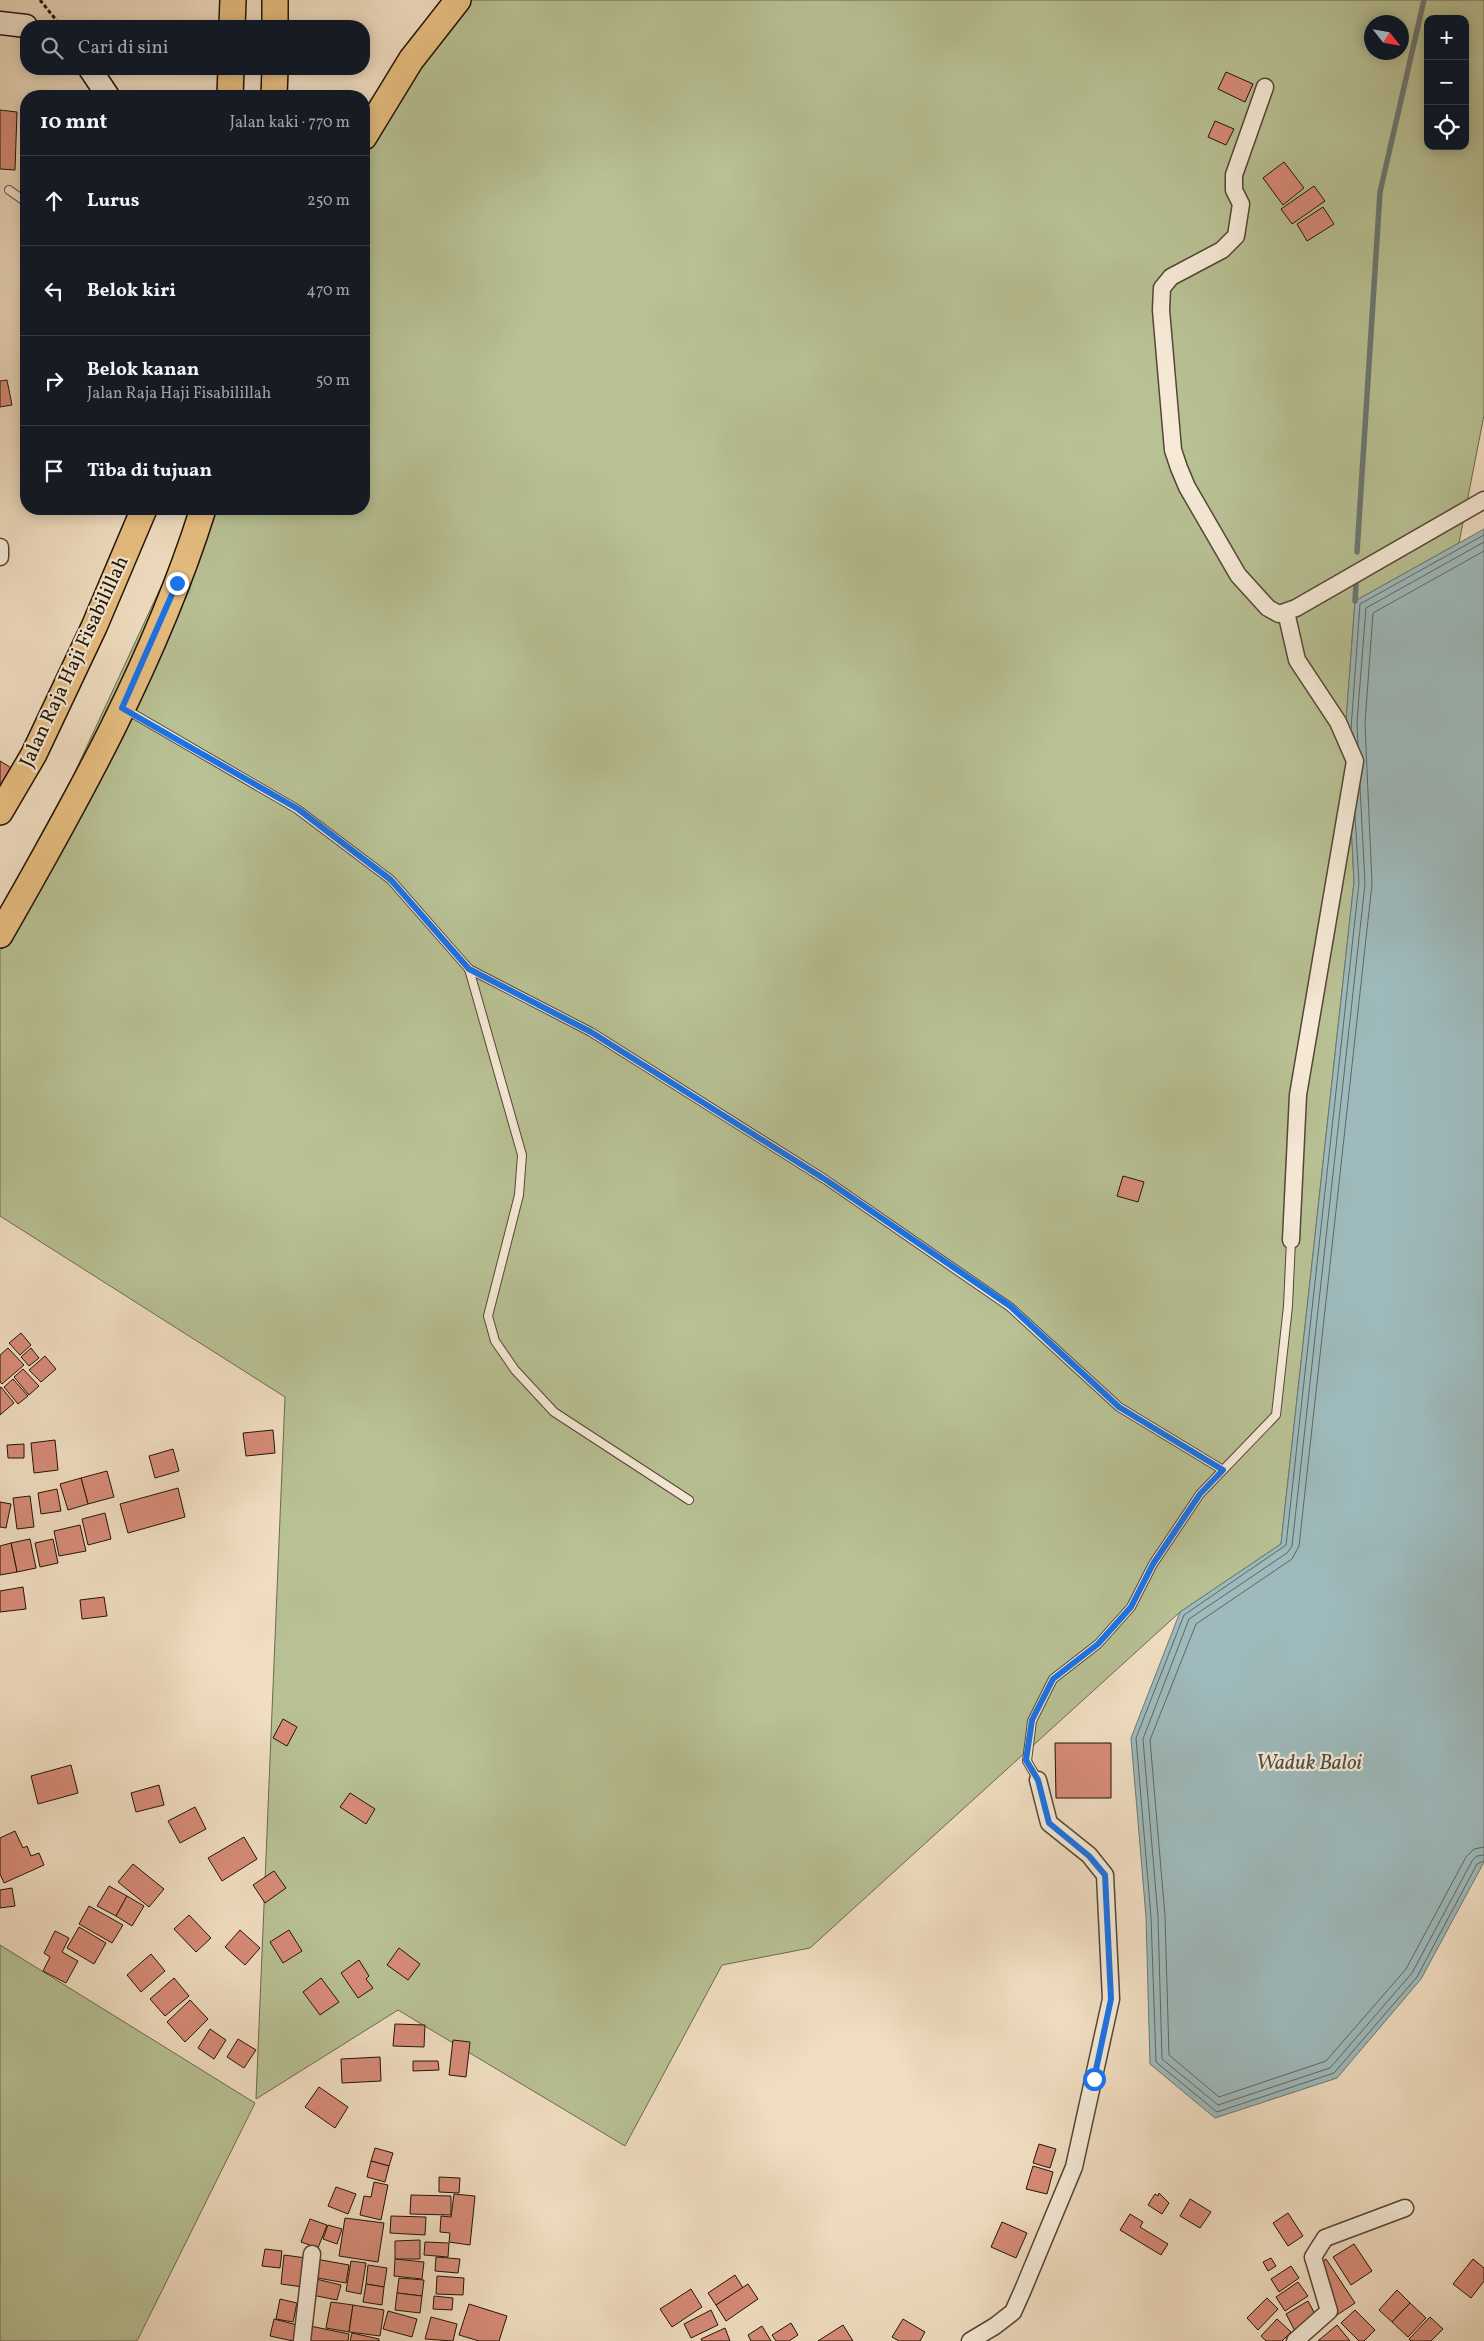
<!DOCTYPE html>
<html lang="id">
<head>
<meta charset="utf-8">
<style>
	:root { --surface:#171b24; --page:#20242c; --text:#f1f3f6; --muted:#9ea1a6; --line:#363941 }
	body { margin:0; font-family:Vollkorn,serif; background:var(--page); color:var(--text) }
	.controls { position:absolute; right:15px; top:15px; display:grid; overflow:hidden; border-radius:10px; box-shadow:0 2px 12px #0003 }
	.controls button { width:45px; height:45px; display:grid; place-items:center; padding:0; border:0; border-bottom:1px solid var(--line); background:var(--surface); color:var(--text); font:25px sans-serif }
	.compass { position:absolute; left:1364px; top:15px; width:45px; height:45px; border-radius:50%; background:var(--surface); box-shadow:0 2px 12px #0003; rotate:121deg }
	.stop { position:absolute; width:15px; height:15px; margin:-11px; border:4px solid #1a73e8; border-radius:50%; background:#fff }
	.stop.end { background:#1a73e8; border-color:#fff; box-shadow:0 1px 5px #0008 }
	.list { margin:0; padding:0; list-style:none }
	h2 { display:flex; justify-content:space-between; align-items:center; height:65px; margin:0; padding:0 20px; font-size:21px }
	h2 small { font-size:16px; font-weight:400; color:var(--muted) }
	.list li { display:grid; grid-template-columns:32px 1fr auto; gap:15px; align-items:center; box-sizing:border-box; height:90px; padding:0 20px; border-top:1px solid var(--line) }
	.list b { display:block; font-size:19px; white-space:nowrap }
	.list p { margin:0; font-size:16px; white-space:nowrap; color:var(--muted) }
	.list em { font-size:16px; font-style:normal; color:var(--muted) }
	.icon { flex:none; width:28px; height:28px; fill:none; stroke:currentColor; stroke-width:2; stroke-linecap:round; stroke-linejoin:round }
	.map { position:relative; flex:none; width:1484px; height:2341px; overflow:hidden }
	.search { position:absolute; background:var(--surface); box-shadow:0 2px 12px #0003; left:20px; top:20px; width:350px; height:55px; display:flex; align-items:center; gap:12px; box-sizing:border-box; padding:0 18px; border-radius:20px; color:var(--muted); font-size:19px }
	.panel { position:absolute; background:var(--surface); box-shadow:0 2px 12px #0003; left:20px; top:90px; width:350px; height:425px; border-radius:20px }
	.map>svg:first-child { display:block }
	.green { fill:#b8c194; stroke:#6c6a4e; fill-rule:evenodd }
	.water { fill:#9ebabc; stroke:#6c7874 }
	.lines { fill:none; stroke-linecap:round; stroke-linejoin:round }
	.shore { stroke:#606762; stroke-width:1 }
	.stream { stroke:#6c7874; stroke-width:5.5 }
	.building { fill:#d88c79; stroke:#211407 }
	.lane-casing { stroke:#554636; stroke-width:10 }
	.street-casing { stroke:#554636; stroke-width:19 }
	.secondary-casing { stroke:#211407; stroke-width:25 }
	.primary-casing { stroke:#211407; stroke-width:28 }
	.path { stroke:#211407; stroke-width:3; stroke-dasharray:4 2.5; stroke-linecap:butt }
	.lane { stroke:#f6ead7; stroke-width:8 }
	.street { stroke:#f6ead7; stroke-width:16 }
	.secondary { stroke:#f6ead7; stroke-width:22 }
	.primary { stroke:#e8bf81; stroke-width:25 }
	.route { stroke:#1a73e8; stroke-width:6 }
	.labels { text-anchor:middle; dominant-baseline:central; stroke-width:4.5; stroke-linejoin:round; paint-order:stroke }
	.street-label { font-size:20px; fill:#211407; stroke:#f6ead7 }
	.water-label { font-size:21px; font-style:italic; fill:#4d4e46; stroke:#f6ead7 }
</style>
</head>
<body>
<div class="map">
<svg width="1484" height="2341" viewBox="0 0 1484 2341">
	<rect width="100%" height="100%" fill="#f1dec2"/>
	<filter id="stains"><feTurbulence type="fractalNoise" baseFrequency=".004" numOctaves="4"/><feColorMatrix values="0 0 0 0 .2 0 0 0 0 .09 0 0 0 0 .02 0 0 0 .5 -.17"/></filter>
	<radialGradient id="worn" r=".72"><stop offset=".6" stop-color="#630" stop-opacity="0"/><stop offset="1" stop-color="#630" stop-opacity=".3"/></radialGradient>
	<g class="green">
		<path d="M 459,0 L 1484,0 L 1484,415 L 1459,543 L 1355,601 L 1346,722 L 1354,882 L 1281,1544 L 1180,1612 L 810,1948 L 722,1965 L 625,2146 L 398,2010 L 256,2099 L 285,1397 L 0,1216 L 0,910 L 74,774 L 185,535 L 194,509 L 364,509 L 364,108 L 409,54 ZM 1428,19 L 1465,19 L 1465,146 L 1428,146 ZM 1372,22 L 1402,22 L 1402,52 L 1372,52 Z"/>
		<polygon points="0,1945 255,2103 137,2341 0,2341"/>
	</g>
	<polygon class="water" points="1484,529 1484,1862 1421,1979 1337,2078 1215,2118 1150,2064 1146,1917 1131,1738 1180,1612 1281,1544 1354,882 1346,722 1355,601"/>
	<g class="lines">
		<g class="shore">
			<polyline points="1484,551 1373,613 1365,723 1372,884 1299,1546 1292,1559 1196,1624 1150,1740 1165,1916 1169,2055 1219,2097 1326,2061 1406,1969 1466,1857 1474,1849 1484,1847"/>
			<polyline points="1351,729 1360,604 1484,535"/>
			<polyline points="1358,745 1357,722 1366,608 1484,542"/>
			<polyline points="1360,786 1365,884 1292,1546 1287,1553 1189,1619 1143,1739 1158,1917 1162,2059 1218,2105 1330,2068 1412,1973 1472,1861 1477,1856 1484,1855"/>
			<polyline points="1355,815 1359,883 1286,1545 1184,1615 1136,1738 1151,1917 1156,2062 1217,2112 1334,2073 1417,1977 1477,1864 1484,1861"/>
		</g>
		<g class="stream">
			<polyline points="1357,552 1380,192 1424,0"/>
			<polyline points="1355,601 1356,585"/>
		</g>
	</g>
	<g class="building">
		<polygon points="1226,72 1253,84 1245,102 1218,89"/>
		<polygon points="0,110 17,112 15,170 0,169"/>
		<polygon points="1215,121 1234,129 1226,145 1208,137"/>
		<polygon points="1284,162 1304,188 1283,205 1263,178"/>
		<polygon points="1314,186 1325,201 1292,224 1281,209"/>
		<polygon points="1323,207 1334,224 1307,241 1297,224"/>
		<polygon points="7,380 12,405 0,407 0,381"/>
		<polygon points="0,761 13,769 0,793"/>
		<polygon points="1123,1176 1144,1182 1138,1202 1117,1196"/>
		<polygon points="21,1333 31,1345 20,1355 9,1343"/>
		<polygon points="8,1348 24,1365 2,1384 0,1382 0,1355"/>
		<polygon points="31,1348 39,1358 29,1366 21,1357"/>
		<polygon points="45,1356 56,1369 41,1382 29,1370"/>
		<polygon points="23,1369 39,1386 29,1395 14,1377"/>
		<polygon points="13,1379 28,1396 18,1404 4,1387"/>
		<polygon points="1,1387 14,1403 0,1415 0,1388"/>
		<polygon points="273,1430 275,1453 246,1456 243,1433"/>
		<polygon points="55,1440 58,1470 34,1473 31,1443"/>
		<polygon points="24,1444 24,1458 8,1458 7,1445"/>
		<polygon points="173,1449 179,1471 155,1478 149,1456"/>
		<polygon points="107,1471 114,1497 88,1504 81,1478"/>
		<polygon points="81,1478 88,1504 68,1510 60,1484"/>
		<polygon points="178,1488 185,1517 128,1533 120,1504"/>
		<polygon points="57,1489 61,1511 41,1514 38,1493"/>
		<polygon points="30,1496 34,1527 17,1529 13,1498"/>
		<polygon points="0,1502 11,1504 6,1528 0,1527"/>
		<polygon points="105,1513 111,1539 88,1545 82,1519"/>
		<polygon points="80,1525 86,1551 59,1556 54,1531"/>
		<polygon points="30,1539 36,1568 17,1572 11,1543"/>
		<polygon points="53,1539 58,1563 40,1567 35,1543"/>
		<polygon points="11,1543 17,1572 0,1575 0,1546"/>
		<polygon points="23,1587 26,1609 0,1612 0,1591"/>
		<polygon points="104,1597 107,1616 82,1619 80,1600"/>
		<polygon points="283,1719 297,1727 287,1746 273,1738"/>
		<polygon points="1055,1743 1111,1743 1111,1798 1056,1798"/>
		<polygon points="71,1765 78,1793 38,1804 31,1776"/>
		<polygon points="159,1785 164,1805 136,1812 131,1793"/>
		<polygon points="350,1793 375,1809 366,1824 340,1807"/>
		<polygon points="195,1807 206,1829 180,1843 168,1821"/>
		<polygon points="15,1831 23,1848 27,1846 31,1856 39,1853 44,1865 4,1883 0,1874 0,1838"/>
		<polygon points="244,1837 257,1859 222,1881 208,1858"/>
		<polygon points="133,1864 164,1889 149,1907 118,1882"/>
		<polygon points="274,1871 286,1888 265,1903 253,1885"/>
		<polygon points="109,1886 127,1896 116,1916 97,1906"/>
		<polygon points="12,1888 15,1906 0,1908 0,1890"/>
		<polygon points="127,1896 144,1906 132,1926 116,1916"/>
		<polygon points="89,1906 123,1925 112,1943 79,1924"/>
		<polygon points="189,1915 211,1938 196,1952 174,1929"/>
		<polygon points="79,1927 106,1943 94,1964 67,1948"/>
		<polygon points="240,1930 260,1948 245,1965 225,1947"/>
		<polygon points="289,1930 302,1951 283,1963 270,1942"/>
		<polygon points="55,1931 69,1938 62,1952 78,1961 66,1983 43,1971 50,1957 44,1953"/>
		<polygon points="399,1948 420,1964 408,1980 387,1965"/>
		<polygon points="151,1954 165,1971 141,1992 127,1975"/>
		<polygon points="359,1960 369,1976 366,1979 373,1988 358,1998 341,1973"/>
		<polygon points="174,1978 189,1996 165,2016 150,1999"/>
		<polygon points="321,1978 339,2002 320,2015 303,1992"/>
		<polygon points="190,2000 208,2019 185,2042 167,2022"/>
		<polygon points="395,2024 425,2025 424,2047 393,2046"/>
		<polygon points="210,2029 226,2040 214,2059 198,2048"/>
		<polygon points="238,2039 256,2050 244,2068 227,2057"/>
		<polygon points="453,2040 470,2042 466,2077 449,2075"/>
		<polygon points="380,2057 381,2081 342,2083 341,2059"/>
		<polygon points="413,2061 438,2061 439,2070 413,2071"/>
		<polygon points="319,2087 348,2107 335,2128 305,2107"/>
		<polygon points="1039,2144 1056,2149 1050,2168 1033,2163"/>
		<polygon points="375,2148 393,2153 389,2166 371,2161"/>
		<polygon points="371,2161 389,2166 385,2182 367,2177"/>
		<polygon points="1033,2166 1053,2172 1047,2194 1026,2189"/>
		<polygon points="439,2177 460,2178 459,2193 439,2192"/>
		<polygon points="374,2182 388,2185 381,2220 360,2215 364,2196 371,2197"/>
		<polygon points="336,2187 356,2194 348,2214 328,2206"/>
		<polygon points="1159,2193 1169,2203 1162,2214 1148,2205 1155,2194 1158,2196"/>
		<polygon points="454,2194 475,2196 470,2245 449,2242 450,2233 440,2232 441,2216 451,2217"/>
		<polygon points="411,2195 451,2196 451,2215 410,2214"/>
		<polygon points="1190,2199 1211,2212 1200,2228 1180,2216"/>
		<polygon points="1288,2213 1303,2236 1288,2246 1273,2223"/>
		<polygon points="1130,2214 1143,2222 1140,2227 1168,2244 1161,2255 1120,2230"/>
		<polygon points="391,2216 426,2217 425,2235 390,2233"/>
		<polygon points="345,2218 384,2223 378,2262 339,2256"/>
		<polygon points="310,2219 327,2225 318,2248 301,2242"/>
		<polygon points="1002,2222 1027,2233 1016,2258 991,2247"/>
		<polygon points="328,2225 342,2229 337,2244 323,2239"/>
		<polygon points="420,2240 420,2259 395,2259 395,2241"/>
		<polygon points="425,2242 449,2243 448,2257 424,2255"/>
		<polygon points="1354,2244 1372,2271 1351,2285 1333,2257"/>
		<polygon points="265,2249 282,2251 280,2268 262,2266"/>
		<polygon points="284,2255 306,2258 303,2287 281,2284"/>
		<polygon points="436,2257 460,2259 458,2273 435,2271"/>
		<polygon points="1271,2258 1276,2266 1268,2271 1263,2262"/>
		<polygon points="316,2259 349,2265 346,2283 312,2277"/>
		<polygon points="395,2259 424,2262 422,2279 394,2276"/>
		<polygon points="1326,2259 1355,2303 1337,2315 1308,2271"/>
		<polygon points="1473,2259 1484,2268 1484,2281 1471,2298 1453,2284"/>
		<polygon points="351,2261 366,2263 361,2294 346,2291"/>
		<polygon points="368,2265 387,2268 384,2287 366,2284"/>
		<polygon points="1291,2266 1299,2278 1279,2292 1271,2279"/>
		<polygon points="735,2275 743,2288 716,2305 708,2293"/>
		<polygon points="437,2276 464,2278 463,2295 436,2294"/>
		<polygon points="399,2278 424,2280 422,2296 397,2293"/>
		<polygon points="316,2279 341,2285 337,2300 312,2295"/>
		<polygon points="1298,2282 1308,2296 1285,2311 1276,2297"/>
		<polygon points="366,2284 384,2287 382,2305 363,2302"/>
		<polygon points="748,2284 758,2299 726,2321 716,2305"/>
		<polygon points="691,2289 702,2307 672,2327 660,2309"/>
		<polygon points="1397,2290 1410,2303 1392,2322 1379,2310"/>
		<polygon points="397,2293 422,2296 420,2313 395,2310"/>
		<polygon points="434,2296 453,2298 452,2310 433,2309"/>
		<polygon points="1267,2298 1278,2309 1258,2330 1247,2318"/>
		<polygon points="280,2299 297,2303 293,2322 276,2319"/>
		<polygon points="1308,2301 1317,2318 1295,2331 1286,2314"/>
		<polygon points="331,2302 353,2305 349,2332 326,2328"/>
		<polygon points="1410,2303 1426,2318 1408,2337 1392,2322"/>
		<polygon points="469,2304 507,2316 499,2341 479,2341 459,2335"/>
		<polygon points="353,2305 384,2310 380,2336 349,2332"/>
		<polygon points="711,2310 718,2325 691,2338 684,2324"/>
		<polygon points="1355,2310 1375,2330 1364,2341 1359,2341 1341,2323"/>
		<polygon points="388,2311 417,2319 412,2337 383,2329"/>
		<polygon points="431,2317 457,2324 453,2341 425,2339"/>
		<polygon points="1430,2317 1443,2329 1431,2341 1411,2341 1409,2339"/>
		<polygon points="274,2319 297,2325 293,2341 270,2336"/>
		<polygon points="903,2319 925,2332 920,2341 899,2341 892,2337"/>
		<polygon points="1277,2319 1291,2332 1282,2341 1266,2341 1261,2336"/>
		<polygon points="791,2323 798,2335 789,2341 776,2341 772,2335"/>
		<polygon points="843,2325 853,2341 818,2341"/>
		<polygon points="1337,2325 1350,2341 1318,2341"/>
		<polygon points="310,2326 349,2334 348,2341 307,2341"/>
		<polygon points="762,2326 771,2341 751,2341 748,2335"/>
		<polygon points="725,2328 730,2341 702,2341 701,2339"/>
		<polygon points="352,2333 379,2339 379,2341 350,2341"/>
	</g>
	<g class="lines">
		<g class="lane-casing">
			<g id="lane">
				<polyline points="9,190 26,202"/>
				<polyline points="125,709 297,809 391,880 469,969 591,1032 826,1180 1010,1307 1119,1407 1223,1470"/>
				<polyline points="469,969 522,1155 519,1195 488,1316 495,1341 515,1370 554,1412 689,1500"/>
				<polyline points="1038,1780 1027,1761 1032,1721 1053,1679 1098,1644 1131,1607 1153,1564 1200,1494 1276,1415 1288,1306 1291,1240"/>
			</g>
		</g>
		<g class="street-casing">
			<g id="street">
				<polyline points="1265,87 1234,175 1234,190 1241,204 1236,236 1222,250 1171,277 1162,288 1161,310 1173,450 1179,468 1187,487 1238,575 1268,608 1279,614 1296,608 1484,500"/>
				<polyline points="0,547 0,557"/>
				<polyline points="1286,612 1297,660 1338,722 1355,761 1298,1095 1291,1240"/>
				<polyline points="302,2341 312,2254"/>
				<polyline points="970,2341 995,2326 1013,2312 1022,2292 1074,2167 1111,1999 1105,1875 1089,1855 1049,1823 1038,1780"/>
				<polyline points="1295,2341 1329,2311 1313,2257 1325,2238 1405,2208"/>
			</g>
		</g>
		<g class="secondary-casing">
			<g id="secondary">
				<polyline points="0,23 26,26"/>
				<polyline points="90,69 108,96"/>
			</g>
		</g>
		<g class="primary-casing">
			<g id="primary">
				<polyline points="275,0 275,26"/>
				<polyline points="232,26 233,0"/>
				<polyline points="230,96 231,69"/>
				<polyline points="274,96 275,69"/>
				<polyline points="364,137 411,60 458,0"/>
				<polyline points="0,812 34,754 94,627 144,509"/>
				<path d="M 0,935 C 78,799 156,659 203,509"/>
			</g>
		</g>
		<polyline class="path" points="40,0 61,26"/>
		<use href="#lane" class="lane"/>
		<use href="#street" class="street"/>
		<use href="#secondary" class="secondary"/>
		<use href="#primary" class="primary"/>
	</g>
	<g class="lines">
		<polyline class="route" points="177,583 122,708 298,809 391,880 469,969 591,1032 826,1180 1010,1306 1119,1407 1223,1470 1200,1494 1153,1564 1131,1607 1098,1644 1053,1679 1032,1720 1026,1760 1038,1780 1049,1823 1089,1856 1105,1875 1111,1999 1094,2079"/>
	</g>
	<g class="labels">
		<g class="street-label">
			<text transform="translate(75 662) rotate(-65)">Jalan Raja Haji Fisabilillah</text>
		</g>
		<g class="water-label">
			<text x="1309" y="1763">Waduk Baloi</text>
		</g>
	</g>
	<rect width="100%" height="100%" filter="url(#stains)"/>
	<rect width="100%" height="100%" fill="url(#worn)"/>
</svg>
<div class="controls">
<button>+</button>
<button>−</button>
<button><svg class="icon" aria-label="locate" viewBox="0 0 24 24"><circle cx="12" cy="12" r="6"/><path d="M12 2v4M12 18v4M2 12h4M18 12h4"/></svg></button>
</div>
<svg class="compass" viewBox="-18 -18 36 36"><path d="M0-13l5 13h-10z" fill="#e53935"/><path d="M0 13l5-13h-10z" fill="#9ea1a6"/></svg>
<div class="stop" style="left:1094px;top:2079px"></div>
<div class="stop end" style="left:177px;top:583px"></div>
<div class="search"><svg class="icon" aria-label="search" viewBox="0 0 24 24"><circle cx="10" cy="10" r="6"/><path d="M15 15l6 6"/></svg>Cari di sini</div>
<section class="panel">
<h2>10 mnt<small>Jalan kaki · 770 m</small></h2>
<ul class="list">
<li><svg class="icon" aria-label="ahead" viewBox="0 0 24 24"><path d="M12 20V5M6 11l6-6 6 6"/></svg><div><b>Lurus</b></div><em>250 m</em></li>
<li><svg class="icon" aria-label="left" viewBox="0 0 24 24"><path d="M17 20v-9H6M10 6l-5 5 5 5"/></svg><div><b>Belok kiri</b></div><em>470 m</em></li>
<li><svg class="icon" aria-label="right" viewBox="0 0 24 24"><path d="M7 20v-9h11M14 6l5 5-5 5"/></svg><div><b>Belok kanan</b><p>Jalan Raja Haji Fisabilillah</p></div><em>50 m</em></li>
<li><svg class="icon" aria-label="arrive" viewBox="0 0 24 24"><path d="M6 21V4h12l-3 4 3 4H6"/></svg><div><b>Tiba di tujuan</b></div></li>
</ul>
</section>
</div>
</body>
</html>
